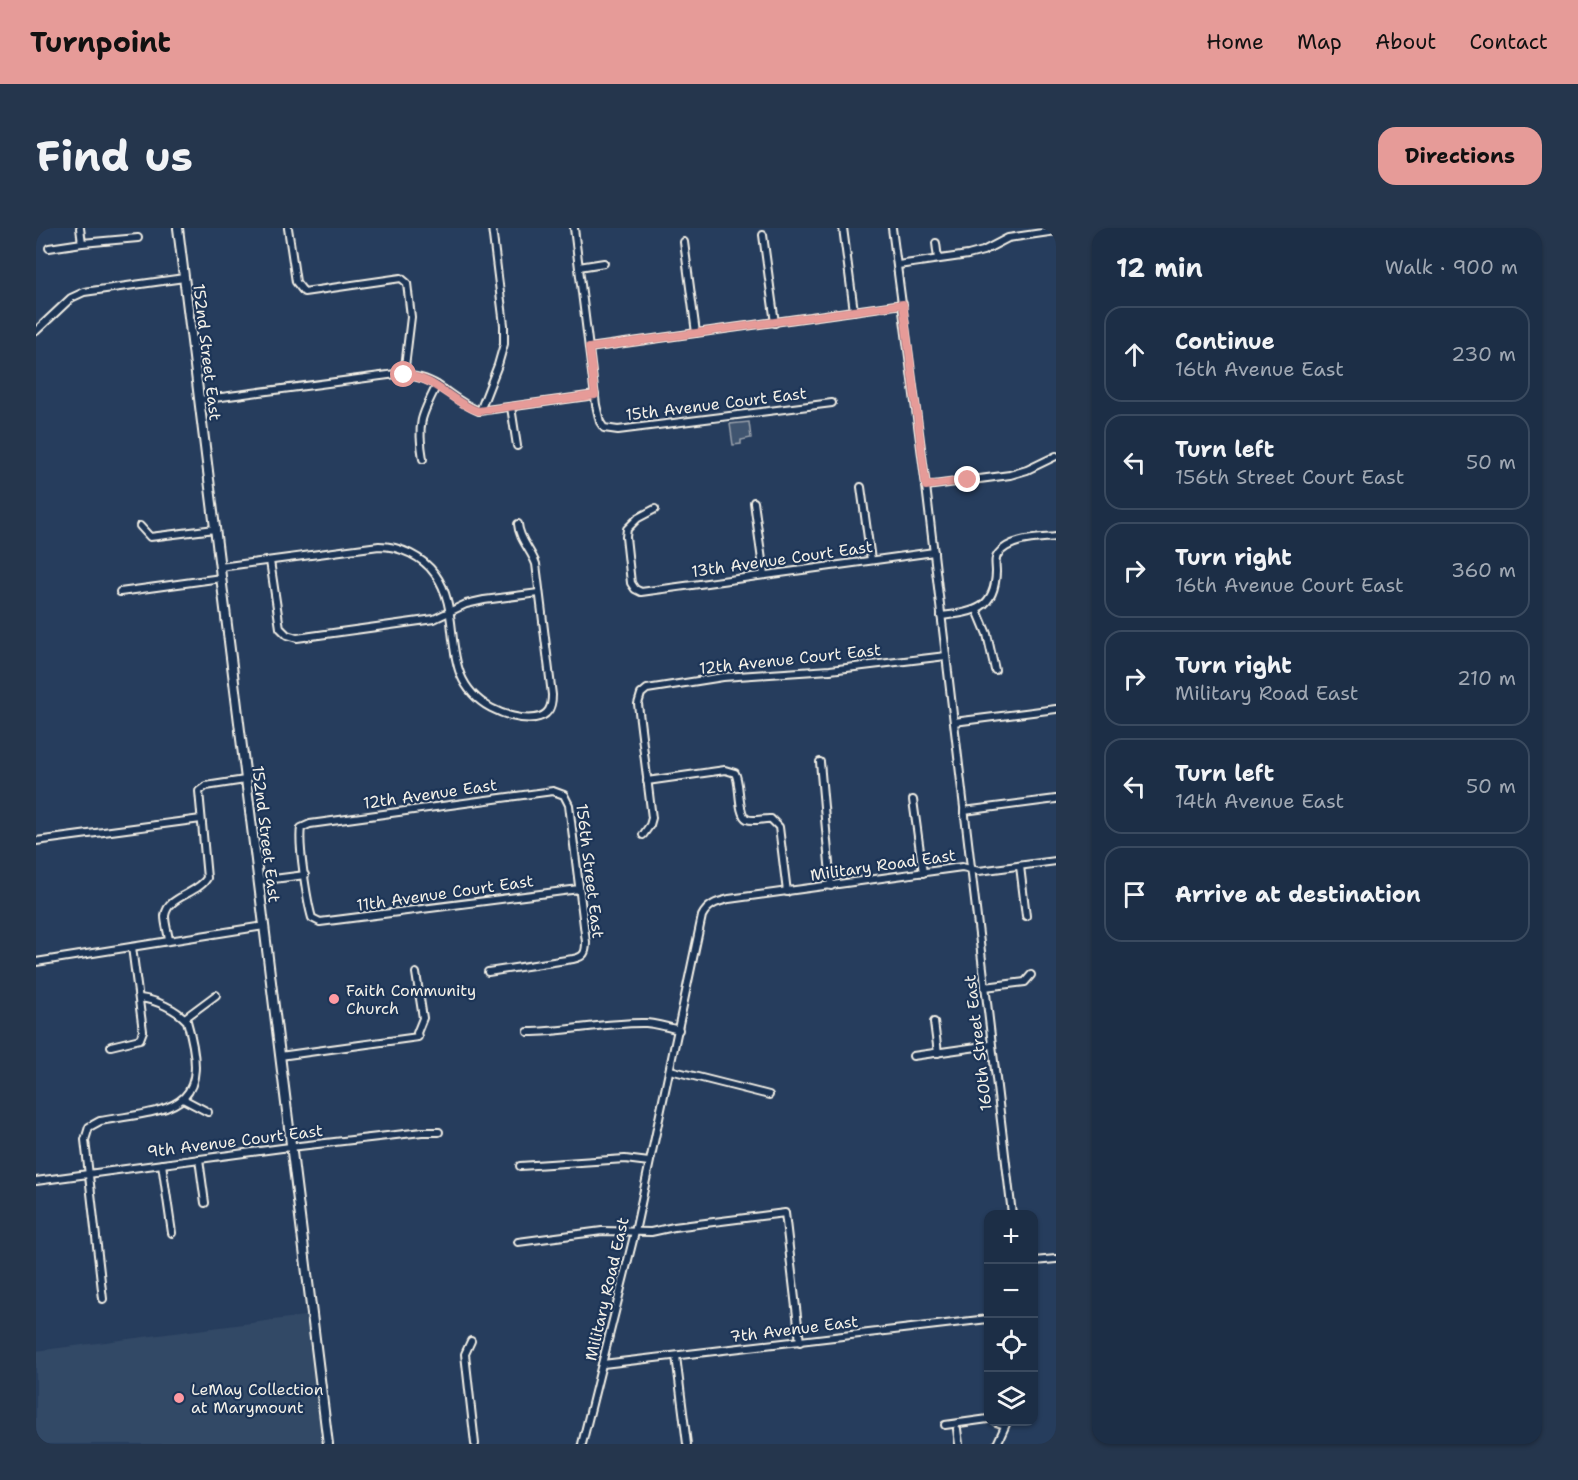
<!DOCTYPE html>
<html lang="en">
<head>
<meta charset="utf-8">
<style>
	:root { --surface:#1c2e46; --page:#25364d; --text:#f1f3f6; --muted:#a0a8b3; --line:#3a4a5f; --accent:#e69b98 }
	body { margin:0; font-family:"Shantell Sans",sans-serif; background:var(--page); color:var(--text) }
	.controls { position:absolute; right:18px; bottom:18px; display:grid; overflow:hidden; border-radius:12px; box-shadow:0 2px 4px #0004 }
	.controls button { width:54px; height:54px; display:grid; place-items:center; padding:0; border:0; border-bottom:2px solid var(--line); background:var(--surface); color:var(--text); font:30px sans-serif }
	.stop { position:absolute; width:18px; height:18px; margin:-14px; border:4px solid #e69b98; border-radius:50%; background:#fff }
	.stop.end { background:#e69b98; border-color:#fff; box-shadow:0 2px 6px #0008 }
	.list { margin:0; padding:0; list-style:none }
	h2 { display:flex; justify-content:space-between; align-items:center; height:78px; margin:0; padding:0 24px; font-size:26px }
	h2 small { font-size:20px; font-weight:400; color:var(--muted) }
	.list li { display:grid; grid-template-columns:39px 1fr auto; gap:18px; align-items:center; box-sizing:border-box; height:96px; margin:0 12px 12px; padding:0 12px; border:2px solid var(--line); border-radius:18px }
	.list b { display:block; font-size:22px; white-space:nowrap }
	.list p { margin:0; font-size:20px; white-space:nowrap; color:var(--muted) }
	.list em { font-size:20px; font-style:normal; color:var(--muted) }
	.icon { flex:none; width:33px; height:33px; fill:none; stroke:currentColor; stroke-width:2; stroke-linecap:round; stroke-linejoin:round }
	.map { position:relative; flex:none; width:1020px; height:1216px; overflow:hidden; border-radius:18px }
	header { display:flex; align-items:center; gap:36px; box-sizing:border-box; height:84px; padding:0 30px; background:var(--accent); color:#111 }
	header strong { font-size:28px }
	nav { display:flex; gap:33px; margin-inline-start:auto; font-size:21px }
	.intro { display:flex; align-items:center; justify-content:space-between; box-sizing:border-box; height:144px; padding:0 36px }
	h1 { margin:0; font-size:42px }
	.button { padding:15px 27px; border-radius:18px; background:var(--accent); color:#111; font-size:21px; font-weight:700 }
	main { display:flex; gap:36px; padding:0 36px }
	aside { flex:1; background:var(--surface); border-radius:18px; box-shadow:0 2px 4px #0004 }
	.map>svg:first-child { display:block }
	.built { fill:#334966 }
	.green { fill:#40546f; stroke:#9aa2ac; stroke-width:1.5 }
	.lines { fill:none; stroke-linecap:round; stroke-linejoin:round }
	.minor-casing { stroke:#f4f1e8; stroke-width:10 }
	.major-casing { stroke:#f4f1e8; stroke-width:12 }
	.minor { stroke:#1d3557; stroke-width:6 }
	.major { stroke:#1d3557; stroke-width:8 }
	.route { stroke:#e69b98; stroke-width:8 }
	.poi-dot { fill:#ff9aa2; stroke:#1d3557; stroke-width:2 }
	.labels { text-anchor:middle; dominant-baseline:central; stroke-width:4.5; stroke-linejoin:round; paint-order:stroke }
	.street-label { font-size:16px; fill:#f4f1e8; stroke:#1d3557 }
	.poi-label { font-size:16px; fill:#f4f1e8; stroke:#1d3557; text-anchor:start }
</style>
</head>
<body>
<header>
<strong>Turnpoint</strong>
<nav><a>Home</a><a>Map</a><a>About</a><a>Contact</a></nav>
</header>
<div class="intro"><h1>Find us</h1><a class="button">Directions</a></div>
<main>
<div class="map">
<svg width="1020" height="1216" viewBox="0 0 1020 1216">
	<rect width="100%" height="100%" fill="#263d5d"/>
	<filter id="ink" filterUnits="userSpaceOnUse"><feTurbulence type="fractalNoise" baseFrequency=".0167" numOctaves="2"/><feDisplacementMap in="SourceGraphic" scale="12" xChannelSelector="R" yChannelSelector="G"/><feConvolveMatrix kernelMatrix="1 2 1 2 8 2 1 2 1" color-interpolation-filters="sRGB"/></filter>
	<g filter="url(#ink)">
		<polygon class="built" points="276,1087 292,1216 0,1216 0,1123"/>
		<polygon class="green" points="713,194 715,210 705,212 705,216 697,217 694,196"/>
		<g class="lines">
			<g class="minor-casing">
				<g id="minor">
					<polyline points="44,0 46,15"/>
					<polyline points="252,0 260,54 268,64 365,50 371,55 375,89 368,147"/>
					<polyline points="538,0 560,177 564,194 568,200 582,202 796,175"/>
					<polyline points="807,0 818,83"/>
					<polyline points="856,0 890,258 976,986"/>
					<polyline points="727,7 739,95"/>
					<polyline points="648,14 660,105"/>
					<polyline points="900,15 902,31"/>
					<polyline points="13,20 46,15 102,10"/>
					<polyline points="862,37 932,27 947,23 972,10 1020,3"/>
					<polyline points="543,39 568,35"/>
					<polyline points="0,103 35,70 48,64 148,50"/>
					<polyline points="553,120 867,76"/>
					<path d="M 163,172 L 360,146 C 374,147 389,149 401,157 C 415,166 427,177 443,183 L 559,167"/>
					<polyline points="475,179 481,218"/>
					<polyline points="444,183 462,137 468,116 468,97 456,0"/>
					<path d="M 387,231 C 381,196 385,188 401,157"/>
					<polyline points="890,258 974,247 991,242 1020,228"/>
					<polyline points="825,259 835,332"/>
					<polyline points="718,274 728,347"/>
					<polyline points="619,281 602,290 591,301 590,309 595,355 599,361 605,364 898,324"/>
					<polyline points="104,298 114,309 179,301"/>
					<polyline points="234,333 244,400 251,407 261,410 398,391 430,376 448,372 503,365"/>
					<path d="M 184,339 L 343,318 C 364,318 387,329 399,346 C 430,388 399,449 455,480 C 468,487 485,492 499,490 C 513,488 516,479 516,467 L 500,336 C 495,322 483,311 482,296"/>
					<polyline points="84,364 185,350"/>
					<polyline points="941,382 951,406 959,442"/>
					<path d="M 905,388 C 936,384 959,383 960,344 C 960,337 958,331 962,326 C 975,310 1002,311 1020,309"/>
					<polyline points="918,494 1020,481"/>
					<polyline points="784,534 795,658"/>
					<path d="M 611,553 L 689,542 L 699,545 C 705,555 701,586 711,591 C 717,594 729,590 735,591 L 743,599 L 751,664"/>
					<polyline points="877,572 887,645"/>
					<polyline points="928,583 1020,571"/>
					<polyline points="607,607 614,597 616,590 602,476 605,466 611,461 687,449 794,442 910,428"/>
					<polyline points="0,613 165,591"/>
					<polyline points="984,638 990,688"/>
					<polyline points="222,653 269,647"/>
					<path d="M 133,712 C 132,704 129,696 129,688 C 131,668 162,666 171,650 L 163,563 L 170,558 L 209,552"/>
					<polyline points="0,734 228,698"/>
					<path d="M 452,744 L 537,731 C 548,729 550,725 550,714 L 533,577 L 528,567 L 517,563 L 274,596 L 265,600 C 262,616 271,673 276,690 L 284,694 L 543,661"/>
					<polyline points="949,759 989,754 995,747"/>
					<polyline points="149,790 180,767"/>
					<polyline points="898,794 902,825"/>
					<path d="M 492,804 C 531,804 570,794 610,795 C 621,796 632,799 643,802"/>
					<polyline points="75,818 104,811 107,803 96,719"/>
					<polyline points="244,828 382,809 381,805 387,790 380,745"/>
					<polyline points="877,828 955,817"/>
					<polyline points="634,842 733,867"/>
					<polyline points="147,871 172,884"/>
					<polyline points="163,931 169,975"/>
					<polyline points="126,936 136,1005"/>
					<polyline points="484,938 589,931 613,934"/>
					<polyline points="0,953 246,920 386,904 403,904"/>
					<polyline points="482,1014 566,1003 615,1004 638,999 749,985 764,1114"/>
					<polyline points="998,1033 1020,1031"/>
					<path d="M 67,1071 L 49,912 L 53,899 L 64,893 C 137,881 177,883 151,793 C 140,781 120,772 104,770"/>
					<polyline points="435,1113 429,1126 439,1216"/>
					<polyline points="640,1128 651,1216"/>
					<polyline points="567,1136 952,1091"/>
					<polyline points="960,1194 969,1197"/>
					<polyline points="909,1197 952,1191"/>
					<polyline points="921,1201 923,1216"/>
					<path d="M 546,1216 L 599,1004 L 666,688 C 672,676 681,674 693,671 L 926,639 L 943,643 L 1020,633"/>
					<polyline points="961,1216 971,1194"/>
				</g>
			</g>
			<g class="major-casing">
				<polyline id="major" points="142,0 292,1216"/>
			</g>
			<use href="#minor" class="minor"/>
			<use href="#major" class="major"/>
		</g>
	</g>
	<g class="lines" filter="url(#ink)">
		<path class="route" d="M 368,147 C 400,149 414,174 442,183 L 559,167 L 553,120 L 867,76 L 890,258 L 932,252"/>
	</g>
	<g class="poi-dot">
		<circle cx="298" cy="771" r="6"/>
		<circle cx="143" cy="1170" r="6"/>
	</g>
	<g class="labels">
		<g class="street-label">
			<text transform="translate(171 124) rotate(83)">152nd Street East</text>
			<text transform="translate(680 176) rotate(-7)">15th Avenue Court East</text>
			<text transform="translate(746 331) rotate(-8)">13th Avenue Court East</text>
			<text transform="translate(754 431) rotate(-6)">12th Avenue Court East</text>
			<text transform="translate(394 566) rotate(-8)">12th Avenue East</text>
			<text transform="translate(230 606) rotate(83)">152nd Street East</text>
			<text transform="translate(847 637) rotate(-8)">Military Road East</text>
			<text transform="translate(554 643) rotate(83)">156th Street East</text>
			<text transform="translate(409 665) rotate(-8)">11th Avenue Court East</text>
			<text transform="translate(942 815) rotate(-97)">160th Street East</text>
			<text transform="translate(199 913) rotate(-7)">9th Avenue Court East</text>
			<text transform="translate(571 1061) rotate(-77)">Military Road East</text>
			<text transform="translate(758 1101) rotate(-7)">7th Avenue East</text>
		</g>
		<g class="poi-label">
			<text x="310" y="762">Faith Community<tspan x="310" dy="18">Church</tspan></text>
			<text x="155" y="1161">LeMay Collection<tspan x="155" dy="18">at Marymount</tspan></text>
		</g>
	</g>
</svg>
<div class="controls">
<button>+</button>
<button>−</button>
<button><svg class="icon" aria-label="locate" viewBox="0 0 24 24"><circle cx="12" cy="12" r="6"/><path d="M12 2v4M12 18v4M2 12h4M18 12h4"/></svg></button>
<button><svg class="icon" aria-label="layers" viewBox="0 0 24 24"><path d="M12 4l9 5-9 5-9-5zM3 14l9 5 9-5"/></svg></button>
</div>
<div class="stop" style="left:368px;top:147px"></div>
<div class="stop end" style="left:932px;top:252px"></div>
</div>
<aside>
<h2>12 min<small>Walk · 900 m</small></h2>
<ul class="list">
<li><svg class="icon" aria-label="ahead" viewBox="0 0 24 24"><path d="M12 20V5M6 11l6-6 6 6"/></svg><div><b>Continue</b><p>16th Avenue East</p></div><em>230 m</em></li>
<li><svg class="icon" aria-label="left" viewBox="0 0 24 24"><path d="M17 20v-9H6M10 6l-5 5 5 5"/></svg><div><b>Turn left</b><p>156th Street Court East</p></div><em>50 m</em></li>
<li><svg class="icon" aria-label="right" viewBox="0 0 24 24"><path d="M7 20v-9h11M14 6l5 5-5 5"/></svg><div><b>Turn right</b><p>16th Avenue Court East</p></div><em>360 m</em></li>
<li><svg class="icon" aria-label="right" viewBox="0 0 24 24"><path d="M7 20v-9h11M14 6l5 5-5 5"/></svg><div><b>Turn right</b><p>Military Road East</p></div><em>210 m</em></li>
<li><svg class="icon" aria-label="left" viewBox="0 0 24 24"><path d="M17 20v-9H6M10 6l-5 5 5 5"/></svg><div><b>Turn left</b><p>14th Avenue East</p></div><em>50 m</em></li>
<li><svg class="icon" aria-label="arrive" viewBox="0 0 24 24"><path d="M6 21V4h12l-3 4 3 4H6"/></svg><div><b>Arrive at destination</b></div></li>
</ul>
</aside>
</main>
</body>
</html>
